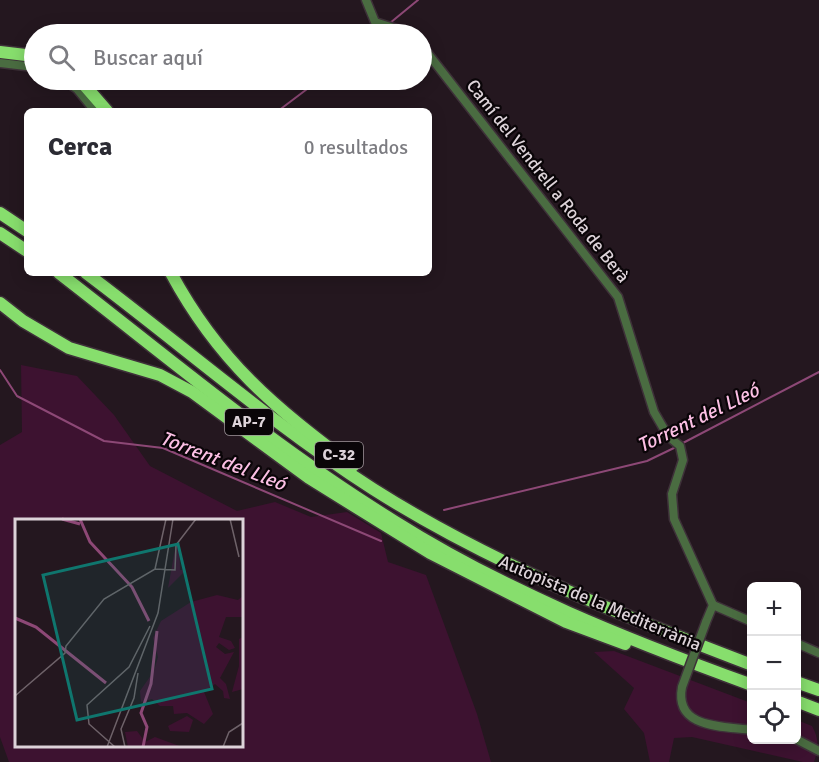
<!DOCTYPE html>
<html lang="es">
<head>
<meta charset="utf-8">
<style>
	:root { --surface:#fff; --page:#f7f7f7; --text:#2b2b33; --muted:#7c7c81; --line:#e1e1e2 }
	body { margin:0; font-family:Signika,sans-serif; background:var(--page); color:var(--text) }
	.controls { position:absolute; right:18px; bottom:18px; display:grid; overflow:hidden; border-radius:9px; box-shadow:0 3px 15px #0003 }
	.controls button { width:54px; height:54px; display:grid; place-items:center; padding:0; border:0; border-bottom:2px solid var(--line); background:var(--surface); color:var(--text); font:30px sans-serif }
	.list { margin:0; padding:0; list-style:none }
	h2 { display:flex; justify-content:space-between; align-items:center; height:78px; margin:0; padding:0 24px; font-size:26px }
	h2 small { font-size:20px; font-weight:400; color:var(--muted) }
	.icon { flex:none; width:33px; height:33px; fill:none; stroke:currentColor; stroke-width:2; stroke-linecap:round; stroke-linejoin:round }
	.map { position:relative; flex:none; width:819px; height:762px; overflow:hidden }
	.search { position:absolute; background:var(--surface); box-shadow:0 3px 15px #0003; left:24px; top:24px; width:408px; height:66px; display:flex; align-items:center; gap:15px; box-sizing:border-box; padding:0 21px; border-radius:33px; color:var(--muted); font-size:22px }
	.panel { position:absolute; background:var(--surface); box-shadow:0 3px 15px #0003; left:24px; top:108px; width:408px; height:168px; border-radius:9px }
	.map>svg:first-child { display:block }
	.green { fill:#3d1230; fill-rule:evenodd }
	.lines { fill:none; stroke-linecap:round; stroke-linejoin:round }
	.stream { stroke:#8d4876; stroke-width:2 }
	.minor-casing { stroke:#3e3139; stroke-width:11 }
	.highway-casing { stroke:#3e3139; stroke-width:15 }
	.minor { stroke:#4a6c41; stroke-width:8 }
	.highway { stroke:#87de6d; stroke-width:12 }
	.minor-bridge-casing { stroke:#3e3139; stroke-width:11; stroke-linecap:butt }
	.minor-bridge { stroke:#4a6c41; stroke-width:8 }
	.labels { text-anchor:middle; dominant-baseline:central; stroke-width:4.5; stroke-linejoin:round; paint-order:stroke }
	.shield { fill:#0a0508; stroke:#9e959a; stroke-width:1.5 }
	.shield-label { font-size:16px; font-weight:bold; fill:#ddd3d9 }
	.street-label { font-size:18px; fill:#ddd3d9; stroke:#0a0508 }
	.water-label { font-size:20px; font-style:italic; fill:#fcbfe4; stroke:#0a0508 }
	.inset-river { fill:none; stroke:#8d4876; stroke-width:3 }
	.inset-road { fill:none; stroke:#6e6269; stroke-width:1.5 }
	.view { fill:#0f766e; fill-opacity:0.15; stroke:#0f766e; stroke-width:3 }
	.inset-edge { fill:none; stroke:#ddd3d9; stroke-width:3 }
</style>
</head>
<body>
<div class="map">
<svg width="819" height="762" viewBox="0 0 819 762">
	<rect width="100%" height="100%" fill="#24171f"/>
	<g class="green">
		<path d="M 21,365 L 77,376 L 114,415 L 150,466 L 237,511 L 275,502 L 311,517 L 347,512 L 381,533 L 388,562 L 426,575 L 477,714 L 491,762 L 9,762 L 0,737 L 0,445 L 22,432 ZM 16,520 L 242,520 L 242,746 L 16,746 Z"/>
		<path d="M 614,651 L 751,703 L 752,740 L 796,740 L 797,720 L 812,726 C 819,739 819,748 814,762 L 803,762 L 692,737 L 674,738 L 669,762 L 650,762 L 644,733 L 624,709 L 634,688 L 594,652 Z"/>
	</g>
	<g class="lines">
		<g class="stream">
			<polyline points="390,23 418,0"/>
			<polyline points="375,34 383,28"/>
			<polyline points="278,111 319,80"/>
			<polyline points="0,370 17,396 104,441 163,448 381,541"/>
			<polyline points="681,444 819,372"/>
			<polyline points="444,510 647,461 676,447"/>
		</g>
		<g class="minor-casing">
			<g id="minor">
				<polyline points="366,0 375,22 412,34"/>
				<polyline points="422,46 618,297 654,412 668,436 680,446 683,460 672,494 674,519 713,605 706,622"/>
				<polyline points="0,63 34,67"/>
				<polyline points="64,80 77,89 95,111"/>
				<polyline points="713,605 752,622"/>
				<polyline points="796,643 819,653"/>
				<path d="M 682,687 C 674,729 723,726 752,730"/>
				<polyline points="796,739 819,751"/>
			</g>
		</g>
		<g class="highway-casing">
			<g id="highway">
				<polyline points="0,52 34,56"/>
				<polyline points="80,80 107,111"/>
				<polyline points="0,213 27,231"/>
				<polyline points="0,233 27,251"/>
				<path d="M 59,273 C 169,358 275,448 394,521 C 505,591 628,640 752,685"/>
				<path d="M 86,273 C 182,345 272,424 373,489 C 491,564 621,615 752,665"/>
				<path d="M 171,273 C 219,362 274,407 353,466"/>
				<polyline points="0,303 23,321 69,348 160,375 192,392 309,478 430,553 566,622 625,644"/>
				<polyline points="796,682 819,690"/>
				<polyline points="796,701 819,710"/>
			</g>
		</g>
		<use href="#minor" class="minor"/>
		<use href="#highway" class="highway"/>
		<g class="minor-bridge-casing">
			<polyline id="minor-bridge" points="682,687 706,622"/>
		</g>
		<use href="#minor-bridge" class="minor-bridge"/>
	</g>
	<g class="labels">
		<g class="shield">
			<rect x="225" y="409" width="48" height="26" rx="4.5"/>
			<rect x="315" y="442" width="48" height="26" rx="4.5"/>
		</g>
		<g class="shield-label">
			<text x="249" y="422">AP-7</text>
			<text x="339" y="455">C-32</text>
		</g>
		<g class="street-label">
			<text transform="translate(548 181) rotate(52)">Camí del Vendrell a Roda de Berà</text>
			<text transform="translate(600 603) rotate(23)">Autopista de la Mediterrània</text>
		</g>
		<g class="water-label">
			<text transform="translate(698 418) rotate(-26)">Torrent del Lleó</text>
			<text transform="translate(223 461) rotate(21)">Torrent del Lleó</text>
		</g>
	</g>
	<g transform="translate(15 519)">
		<rect width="228" height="228" fill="#24171f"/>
		<path d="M 161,25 L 164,26 L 165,51 L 171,51 L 153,69 ZM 202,76 L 223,81 L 228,77 L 228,98 L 211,98 L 204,118 L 216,122 L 220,129 L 214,131 L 204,124 L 201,128 L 210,135 L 219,133 L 205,159 L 211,165 L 215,180 L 209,179 L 208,172 L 200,165 L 189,173 L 198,195 L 189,205 L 172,194 L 159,195 L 158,187 L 145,187 L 137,180 L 126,183 L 125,172 L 139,152 L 143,138 L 138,119 L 146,102 L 176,83 ZM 228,118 L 228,170 L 217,173 L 224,147 L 224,120 ZM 172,197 L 178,201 L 174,213 L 155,212 L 153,207 ZM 122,212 L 130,223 L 140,218 L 167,228 L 113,228 L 110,213 Z" fill="#3d1230"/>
		<path class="inset-river" d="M 47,0 L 65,5M 65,0 L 75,23 L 117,68 L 134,102M 0,99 L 21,108 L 91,164M 128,228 L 132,208 L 126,194 L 136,165 L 142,112"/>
		<path class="inset-road" d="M 215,0 L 224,38M 140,50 L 151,0M 0,177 L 50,134 L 51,127 L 89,80 L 140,50 L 160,51 L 161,26 L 181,0M 92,228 L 143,94 L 158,0M 100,228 L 74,205 L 72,186 L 114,148 L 135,107M 110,228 L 106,210 L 119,179 L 123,154M 208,228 L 214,213 L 228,204"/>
		<path class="view" d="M 163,25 L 197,170 L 62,201 L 28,56 Z"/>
		<rect width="228" height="228" class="inset-edge"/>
	</g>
</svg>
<div class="controls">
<button>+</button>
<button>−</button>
<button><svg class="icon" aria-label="locate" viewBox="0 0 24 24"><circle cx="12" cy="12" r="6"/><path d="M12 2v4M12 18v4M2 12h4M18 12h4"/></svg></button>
</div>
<div class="search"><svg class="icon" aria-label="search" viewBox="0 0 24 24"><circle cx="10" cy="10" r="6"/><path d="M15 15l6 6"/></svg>Buscar aquí</div>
<section class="panel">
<h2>Cerca<small>0 resultados</small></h2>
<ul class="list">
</ul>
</section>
</div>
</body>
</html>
